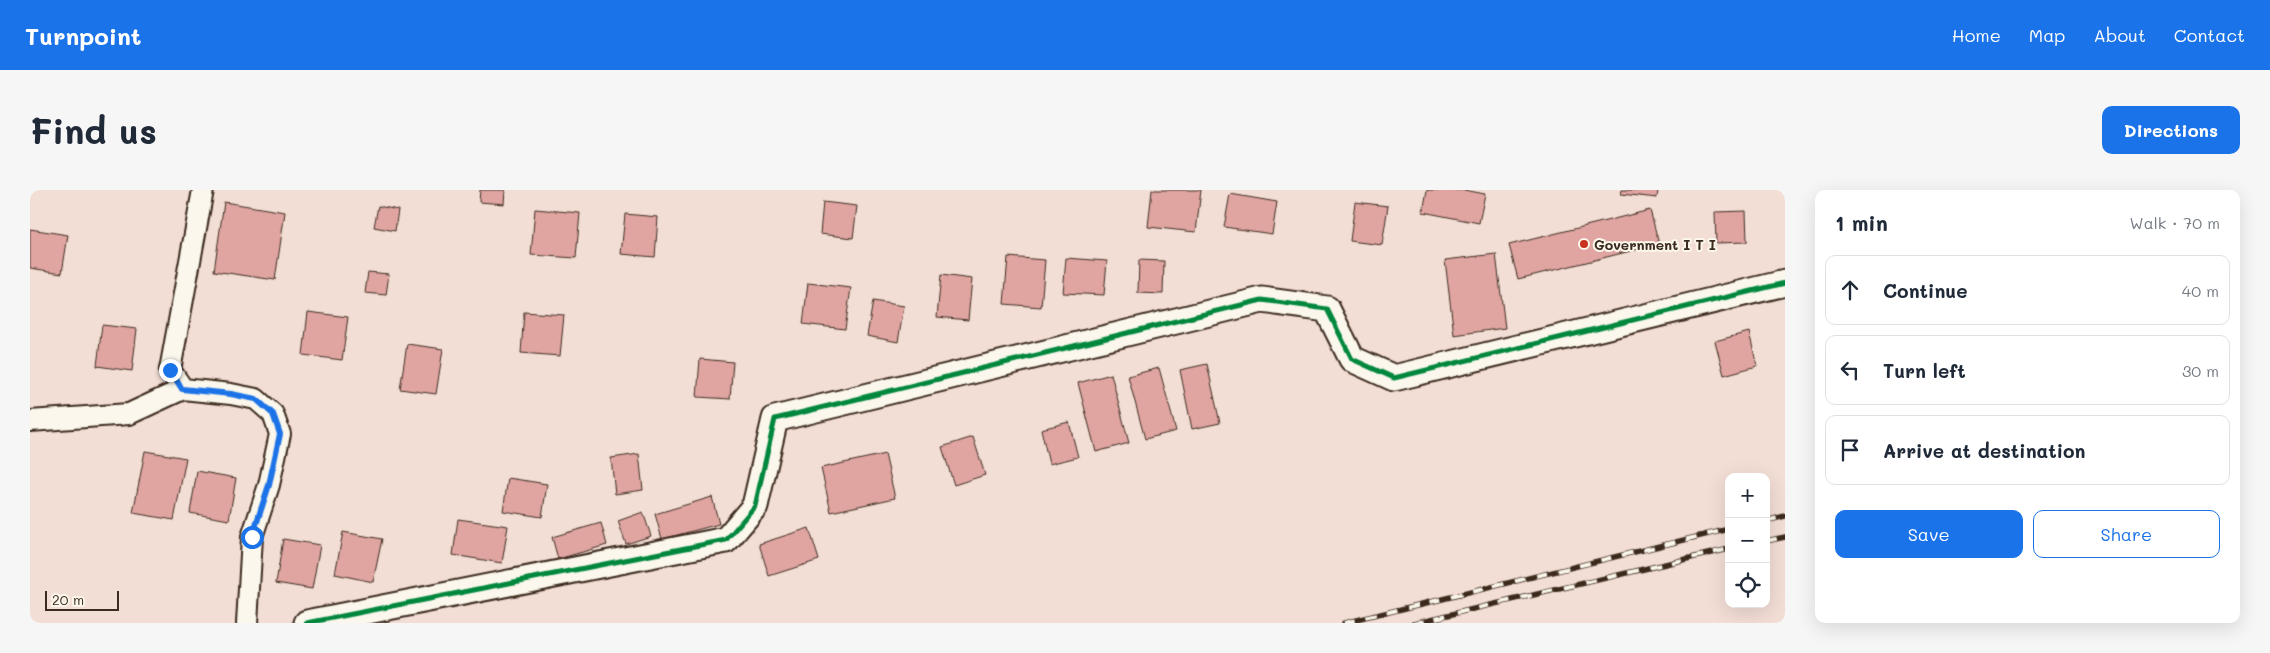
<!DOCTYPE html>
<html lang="en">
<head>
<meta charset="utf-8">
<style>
	:root { --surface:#fff; --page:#f6f6f7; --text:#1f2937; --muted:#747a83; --line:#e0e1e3; --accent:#1a73e8 }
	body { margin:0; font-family:Mali,sans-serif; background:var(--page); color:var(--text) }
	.controls { position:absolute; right:15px; bottom:15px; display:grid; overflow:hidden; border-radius:10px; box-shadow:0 5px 20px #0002 }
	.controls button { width:45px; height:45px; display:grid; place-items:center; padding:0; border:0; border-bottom:1px solid var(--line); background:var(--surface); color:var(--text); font:25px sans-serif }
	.scale { position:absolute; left:15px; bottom:12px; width:74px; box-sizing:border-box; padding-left:5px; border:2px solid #3b2a1e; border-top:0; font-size:14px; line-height:18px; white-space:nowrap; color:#3b2a1e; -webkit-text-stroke:4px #fbf7ec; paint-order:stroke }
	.stop { position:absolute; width:15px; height:15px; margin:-11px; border:4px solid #1a73e8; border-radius:50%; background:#fff }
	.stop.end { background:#1a73e8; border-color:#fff; box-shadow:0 1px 5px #0008 }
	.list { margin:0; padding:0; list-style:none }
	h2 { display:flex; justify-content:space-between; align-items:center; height:65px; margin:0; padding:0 20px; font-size:21px }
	h2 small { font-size:16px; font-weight:400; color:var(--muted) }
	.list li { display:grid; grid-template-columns:32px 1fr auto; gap:15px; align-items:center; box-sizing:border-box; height:70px; margin:0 10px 10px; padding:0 10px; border:1px solid var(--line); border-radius:10px }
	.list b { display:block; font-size:19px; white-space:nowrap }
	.list em { font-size:16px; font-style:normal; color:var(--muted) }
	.actions { display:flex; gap:10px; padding:15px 20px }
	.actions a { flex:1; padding:11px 0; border:1px solid var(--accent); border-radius:10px; text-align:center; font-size:18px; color:var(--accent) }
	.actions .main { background:var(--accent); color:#fff }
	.icon { flex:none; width:28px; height:28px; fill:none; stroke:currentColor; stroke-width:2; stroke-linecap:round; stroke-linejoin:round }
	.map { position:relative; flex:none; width:1755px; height:433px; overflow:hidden; border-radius:10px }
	header { display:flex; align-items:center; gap:30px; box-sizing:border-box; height:70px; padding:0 25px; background:var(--accent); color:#fff }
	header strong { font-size:24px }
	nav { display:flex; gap:28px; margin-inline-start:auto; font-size:18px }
	.intro { display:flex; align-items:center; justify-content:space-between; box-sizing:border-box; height:120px; padding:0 30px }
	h1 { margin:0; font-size:35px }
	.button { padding:12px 22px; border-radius:10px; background:var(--accent); color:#fff; font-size:18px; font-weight:700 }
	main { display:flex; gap:30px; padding:0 30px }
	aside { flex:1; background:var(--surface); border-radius:10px; box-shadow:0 5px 20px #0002 }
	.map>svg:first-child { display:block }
	.building { fill:#e0a5a1; stroke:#3b2a1e }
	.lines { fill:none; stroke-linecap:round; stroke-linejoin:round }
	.minor-casing { stroke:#3b2a1e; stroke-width:24 }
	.tertiary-casing { stroke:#3b2a1e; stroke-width:29 }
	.minor { stroke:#fbf7ec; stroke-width:20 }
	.tertiary { stroke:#fbf7ec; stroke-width:25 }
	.rail-casing { stroke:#3b2a1e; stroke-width:5.5 }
	.rail { stroke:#fbf7ec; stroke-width:4; stroke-dasharray:11; stroke-linecap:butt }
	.cycleway-casing { stroke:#fbf7ec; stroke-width:8 }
	.cycleway { stroke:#00873e; stroke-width:5 }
	.route { stroke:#1a73e8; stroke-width:6 }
	.poi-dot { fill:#c8321e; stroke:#fbf7ec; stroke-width:2 }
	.labels { text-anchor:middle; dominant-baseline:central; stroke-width:4; stroke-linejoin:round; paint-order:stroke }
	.poi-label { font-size:14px; font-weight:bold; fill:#3b2a1e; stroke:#fbf7ec; text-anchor:start }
</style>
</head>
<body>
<header>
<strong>Turnpoint</strong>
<nav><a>Home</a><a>Map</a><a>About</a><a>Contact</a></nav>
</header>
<div class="intro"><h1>Find us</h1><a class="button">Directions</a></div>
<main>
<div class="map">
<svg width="1755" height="433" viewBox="0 0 1755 433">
	<rect width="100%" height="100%" fill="#f3ded6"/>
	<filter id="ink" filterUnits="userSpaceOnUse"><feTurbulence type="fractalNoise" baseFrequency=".02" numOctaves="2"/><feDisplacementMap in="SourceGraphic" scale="10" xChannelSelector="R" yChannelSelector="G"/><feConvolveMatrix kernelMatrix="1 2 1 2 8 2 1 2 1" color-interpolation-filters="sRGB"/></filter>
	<g filter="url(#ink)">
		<g class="building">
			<polygon points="450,0 475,0 474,14 449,12"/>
			<polygon points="1122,0 1171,0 1166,42 1118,37"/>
			<polygon points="1397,0 1434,0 1455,4 1449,33 1393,22"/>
			<polygon points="1592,0 1628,0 1627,8 1591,4"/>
			<polygon points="1200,4 1247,12 1242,44 1194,37"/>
			<polygon points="194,12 255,22 245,90 184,81"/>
			<polygon points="793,12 827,16 823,48 790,44"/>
			<polygon points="1325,12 1358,16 1352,55 1320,51"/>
			<polygon points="348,16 368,20 365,41 344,37"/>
			<polygon points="505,19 550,23 546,68 501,65"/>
			<polygon points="1620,20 1629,54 1488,89 1479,55"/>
			<polygon points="1716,21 1717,52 1686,53 1685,22"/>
			<polygon points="595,24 628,27 625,67 591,64"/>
			<polygon points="0,39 38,45 32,83 0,78"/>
			<polygon points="1466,64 1475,138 1424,145 1415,70"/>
			<polygon points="978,67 1015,70 1011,117 974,114"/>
			<polygon points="1036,68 1077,71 1074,105 1033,103"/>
			<polygon points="1109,70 1134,71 1133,104 1108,103"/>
			<polygon points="338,82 359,84 356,105 335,103"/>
			<polygon points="911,85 942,89 938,130 907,127"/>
			<polygon points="778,93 821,98 815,139 773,134"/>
			<polygon points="843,111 874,116 868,152 837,146"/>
			<polygon points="278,122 318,127 312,170 273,165"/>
			<polygon points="494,122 534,125 530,166 491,163"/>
			<polygon points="72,135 107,139 102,181 67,176"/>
			<polygon points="1719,142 1727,176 1694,185 1685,151"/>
			<polygon points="377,154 413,159 406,204 370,199"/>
			<polygon points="670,169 703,172 700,209 667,207"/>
			<polygon points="1177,174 1190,233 1162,239 1150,180"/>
			<polygon points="1129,178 1146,241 1115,249 1098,186"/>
			<polygon points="1081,184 1099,253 1066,262 1048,193"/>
			<polygon points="1039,232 1048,267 1019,274 1011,239"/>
			<polygon points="943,247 955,285 924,295 912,257"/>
			<polygon points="115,261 156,268 144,330 103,323"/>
			<polygon points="609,264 613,300 585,304 581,268"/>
			<polygon points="855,264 865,308 801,322 791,278"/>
			<polygon points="167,281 206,288 199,330 160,323"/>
			<polygon points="478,288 517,294 512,327 473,321"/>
			<polygon points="682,307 689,334 632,349 625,324"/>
			<polygon points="613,322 621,346 596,354 588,331"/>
			<polygon points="428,329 478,336 472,373 423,365"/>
			<polygon points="571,333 577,355 528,369 522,347"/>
			<polygon points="779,338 789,370 739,386 729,354"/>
			<polygon points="313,342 352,349 343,392 305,384"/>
			<polygon points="253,349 290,355 282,399 246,393"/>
		</g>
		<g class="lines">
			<g class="minor-casing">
				<g id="minor">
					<polyline points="173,0 140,180 153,199 201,204 226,209 243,224 250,244 239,295 222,347 217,433"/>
					<polyline points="0,231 99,224 153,199"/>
				</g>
			</g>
			<g class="tertiary-casing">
				<polyline id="tertiary" points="277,433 696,350 725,316 745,229 1232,110 1297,119 1322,169 1364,188 1755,93"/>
			</g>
			<use href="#minor" class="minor"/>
			<use href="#tertiary" class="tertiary"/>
			<g class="rail-casing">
				<g id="rail">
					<polyline points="1736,331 1755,326"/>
					<polyline points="1736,351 1755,347"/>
					<polyline points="1314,433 1699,339"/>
					<polyline points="1384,433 1699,359"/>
				</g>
			</g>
			<use href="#rail" class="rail"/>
			<g class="cycleway-casing">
				<polyline id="cycleway" points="277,433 696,350 725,316 745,229 1232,110 1297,119 1322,169 1364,188 1755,93"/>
			</g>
			<use href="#cycleway" class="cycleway"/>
		</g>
	</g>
	<g class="lines" filter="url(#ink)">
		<polyline class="route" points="140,180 152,199 201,204 226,209 243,224 250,244 239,295 222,347"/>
	</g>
	<circle class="poi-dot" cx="1554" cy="54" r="5"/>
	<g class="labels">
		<g class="poi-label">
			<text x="1564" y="54">Government I T I</text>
		</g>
	</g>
</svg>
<div class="controls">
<button>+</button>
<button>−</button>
<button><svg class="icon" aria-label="locate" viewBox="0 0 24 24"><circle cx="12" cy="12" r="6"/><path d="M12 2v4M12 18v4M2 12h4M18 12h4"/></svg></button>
</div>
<div class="scale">20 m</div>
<div class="stop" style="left:222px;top:347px"></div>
<div class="stop end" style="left:140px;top:180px"></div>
</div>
<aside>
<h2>1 min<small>Walk · 70 m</small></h2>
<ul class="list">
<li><svg class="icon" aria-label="ahead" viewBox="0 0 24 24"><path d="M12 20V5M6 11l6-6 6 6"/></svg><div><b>Continue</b></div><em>40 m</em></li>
<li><svg class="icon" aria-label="left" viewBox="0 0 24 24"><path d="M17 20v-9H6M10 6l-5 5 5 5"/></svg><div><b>Turn left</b></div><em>30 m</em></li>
<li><svg class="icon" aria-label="arrive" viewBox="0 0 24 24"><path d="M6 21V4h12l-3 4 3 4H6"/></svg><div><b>Arrive at destination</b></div></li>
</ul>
<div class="actions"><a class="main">Save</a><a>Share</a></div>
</aside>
</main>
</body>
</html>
